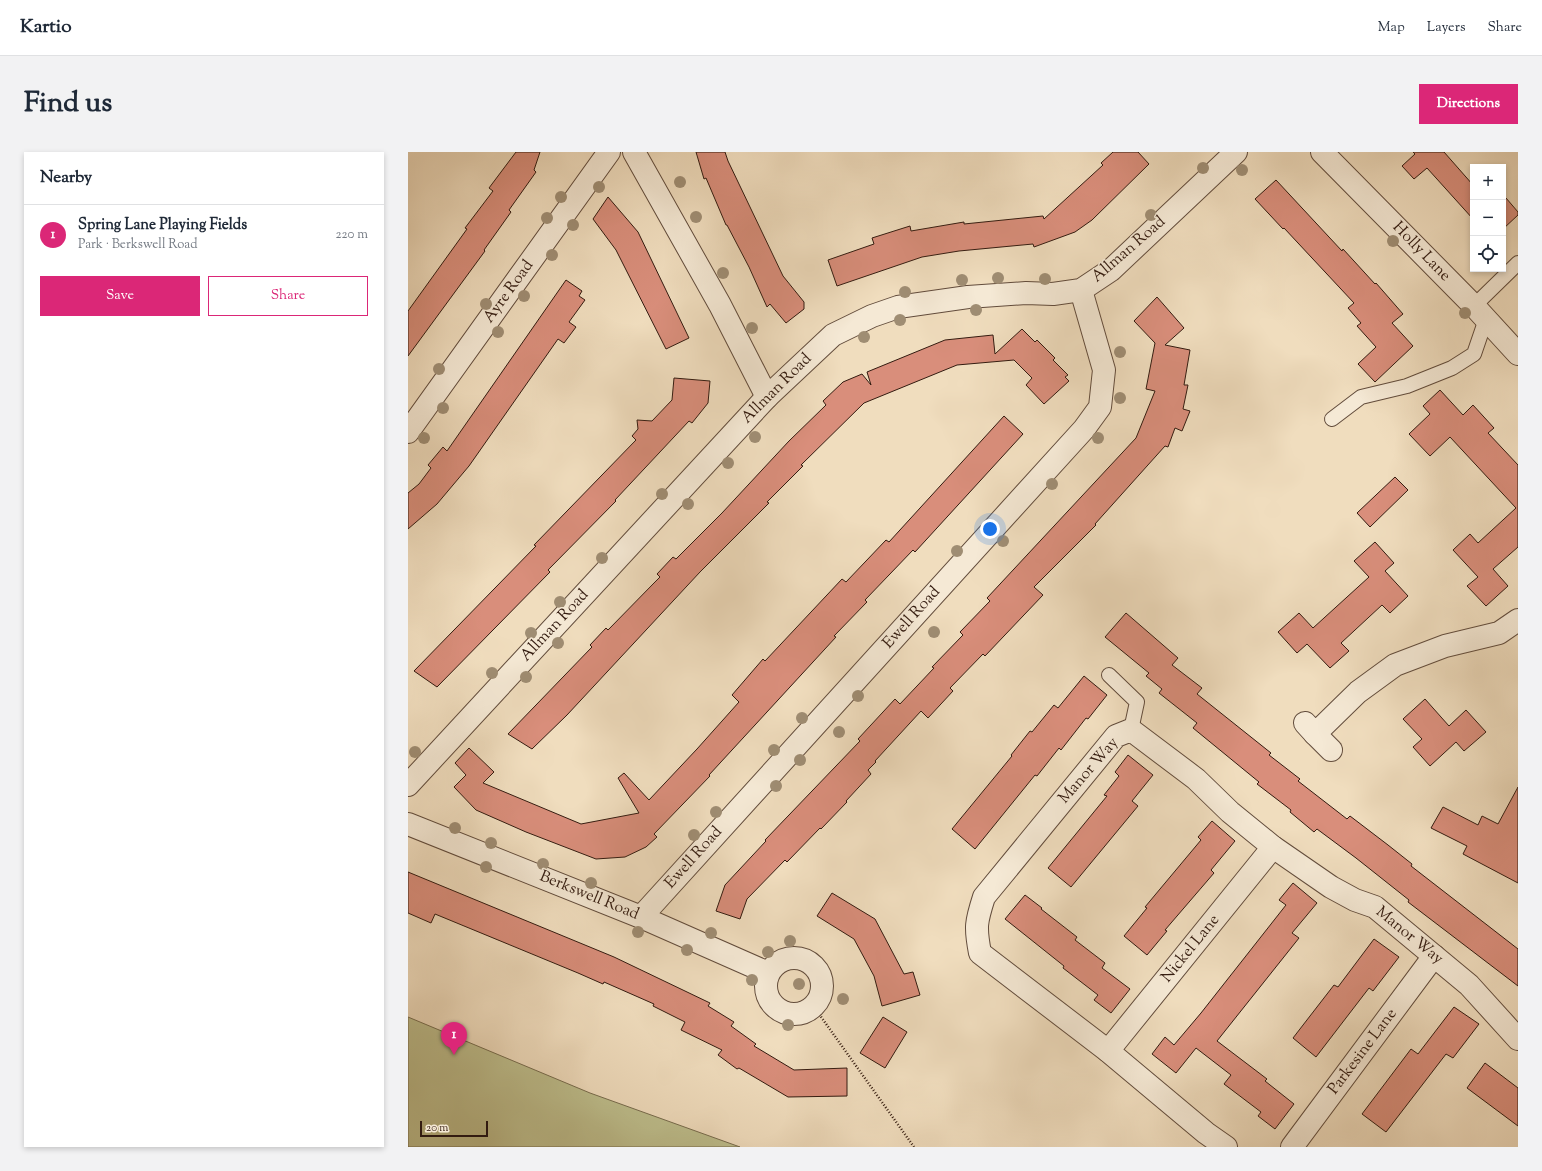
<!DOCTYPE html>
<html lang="en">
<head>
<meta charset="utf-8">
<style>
	:root { --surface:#fff; --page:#f2f2f3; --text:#1f2937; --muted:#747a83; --line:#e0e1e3; --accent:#db2777 }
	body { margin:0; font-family:"Sorts Mill Goudy",serif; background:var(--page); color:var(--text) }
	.controls { position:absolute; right:12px; top:12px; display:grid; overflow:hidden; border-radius:0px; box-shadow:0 2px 6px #0003 }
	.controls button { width:36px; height:36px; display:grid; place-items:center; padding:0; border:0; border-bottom:1px solid var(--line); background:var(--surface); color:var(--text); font:20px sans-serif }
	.scale { position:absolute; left:12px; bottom:10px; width:68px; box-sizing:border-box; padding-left:4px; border:2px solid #331b10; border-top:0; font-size:11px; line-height:14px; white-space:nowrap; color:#331b10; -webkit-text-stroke:3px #f5e9d5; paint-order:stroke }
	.you { position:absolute; left:582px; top:377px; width:14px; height:14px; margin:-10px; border:3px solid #fff; border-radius:50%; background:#1a73e8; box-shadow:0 0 0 6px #1a73e833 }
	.badge { display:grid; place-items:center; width:26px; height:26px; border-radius:50%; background:var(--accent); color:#fff; font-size:13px; font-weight:700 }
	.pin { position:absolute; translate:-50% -33px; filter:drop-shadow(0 1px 2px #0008) }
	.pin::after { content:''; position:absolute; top:21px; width:14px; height:12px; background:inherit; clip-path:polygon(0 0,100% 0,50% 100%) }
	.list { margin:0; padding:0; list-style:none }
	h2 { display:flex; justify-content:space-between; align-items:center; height:52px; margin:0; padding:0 16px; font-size:17px }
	h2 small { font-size:13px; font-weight:400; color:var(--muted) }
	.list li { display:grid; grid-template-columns:26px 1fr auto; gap:12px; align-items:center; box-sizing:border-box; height:60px; padding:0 16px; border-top:1px solid var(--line) }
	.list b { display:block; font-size:15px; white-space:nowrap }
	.list p { margin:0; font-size:13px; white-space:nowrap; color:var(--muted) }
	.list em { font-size:13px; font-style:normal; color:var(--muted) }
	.actions { display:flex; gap:8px; padding:12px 16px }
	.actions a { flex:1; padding:9px 0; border:1px solid var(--accent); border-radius:0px; text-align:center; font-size:14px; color:var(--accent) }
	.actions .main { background:var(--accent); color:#fff }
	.icon { flex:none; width:22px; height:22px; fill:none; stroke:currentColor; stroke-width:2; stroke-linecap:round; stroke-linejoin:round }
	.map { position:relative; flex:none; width:1110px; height:995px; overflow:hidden; border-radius:0px }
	header { display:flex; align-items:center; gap:24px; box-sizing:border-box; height:56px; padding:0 20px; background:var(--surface); border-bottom:1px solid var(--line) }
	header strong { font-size:19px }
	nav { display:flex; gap:22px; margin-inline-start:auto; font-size:14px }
	.intro { display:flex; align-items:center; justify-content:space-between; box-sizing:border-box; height:96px; padding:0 24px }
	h1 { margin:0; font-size:28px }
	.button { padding:10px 18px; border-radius:0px; background:var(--accent); color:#fff; font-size:14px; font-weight:700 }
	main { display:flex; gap:24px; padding:0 24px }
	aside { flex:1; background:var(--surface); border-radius:0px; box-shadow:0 2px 6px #0003 }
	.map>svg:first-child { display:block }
	.green { fill:#bebf8e; stroke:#786d4f }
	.building { fill:#d98e7b; stroke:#331b10 }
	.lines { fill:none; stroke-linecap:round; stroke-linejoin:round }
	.service-casing { stroke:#624c3c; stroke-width:16 }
	.minor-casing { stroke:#624c3c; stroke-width:24 }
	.path { stroke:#331b10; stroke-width:2.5; stroke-dasharray:1 2; stroke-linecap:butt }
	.service { stroke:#f5e9d5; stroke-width:14 }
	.minor { stroke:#f5e9d5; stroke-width:22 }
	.tree { fill:#9f8d73 }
	.labels { text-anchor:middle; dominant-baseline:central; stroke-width:3; stroke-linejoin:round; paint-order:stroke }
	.street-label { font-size:16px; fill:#331b10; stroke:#f5e9d5 }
</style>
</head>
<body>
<header>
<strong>Kartio</strong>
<nav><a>Map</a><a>Layers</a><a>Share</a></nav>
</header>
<div class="intro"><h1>Find us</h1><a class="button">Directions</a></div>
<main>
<aside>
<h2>Nearby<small></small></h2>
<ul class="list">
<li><span class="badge">1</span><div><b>Spring Lane Playing Fields</b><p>Park · Berkswell Road</p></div><em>220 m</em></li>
</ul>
<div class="actions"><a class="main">Save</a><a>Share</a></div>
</aside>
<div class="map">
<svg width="1110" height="995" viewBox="0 0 1110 995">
	<rect width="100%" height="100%" fill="#f0ddbe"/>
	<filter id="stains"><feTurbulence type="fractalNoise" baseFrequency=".005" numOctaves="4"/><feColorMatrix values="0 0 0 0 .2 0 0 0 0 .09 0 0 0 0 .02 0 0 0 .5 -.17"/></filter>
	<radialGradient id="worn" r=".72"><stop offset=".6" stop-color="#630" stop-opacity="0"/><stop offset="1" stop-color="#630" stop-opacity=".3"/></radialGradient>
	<polygon class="green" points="0,865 182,941 332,995 0,995"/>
	<g class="building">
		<polygon points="108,0 132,0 126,18 128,20 101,58 103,60 76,98 77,99 0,204 0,159 59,77 57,76 85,39 81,36"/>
		<polygon points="288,0 317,0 320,9 375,124 396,150 396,157 378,171 362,152 359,155 341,115 319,73 318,73 298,26 296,27"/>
		<polygon points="705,0 730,0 741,12 684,68 667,80 626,95 625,92 551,99 514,105 429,134 420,108 466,92 464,86 502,74 503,79 556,70 556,72 635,64 636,67 695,13 693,11"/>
		<polygon points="1005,0 1036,0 1065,33 1065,67 1019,16 1006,27 994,14 1007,2"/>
		<polygon points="868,28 934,99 935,97 967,132 968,131 995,162 984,171 1005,194 967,230 950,212 968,195 949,174 953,171 940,156 946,151 876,76 875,77 847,47"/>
		<polygon points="200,45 230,80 281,186 258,197 208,98 185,67"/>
		<polygon points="1098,46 1110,60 1110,63 1095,77 1095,49"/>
		<polygon points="158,128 174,139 171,144 177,148 161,170 168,175 156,191 150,187 61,314 29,352 0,377 0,341 11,332 23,316 20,313 35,295 39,299"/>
		<polygon points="749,145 776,176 757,193 782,198 776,233 780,233 775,257 782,259 774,279 767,276 760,295 757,294 687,372 688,373 626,435 635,443 577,504 575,502 542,536 545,539 520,566 513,559 467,609 468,610 460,618 463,622 438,649 439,650 413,677 412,676 379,710 377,708 339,747 332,767 308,759 317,733 358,689 357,688 452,589 450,587 487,547 492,552 526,516 524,515 555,483 552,480 582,449 579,446 728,286 747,239 738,237 747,191 726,169"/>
		<polygon points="614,177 627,190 629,188 647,206 645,208 660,223 657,225 661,229 636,252 618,233 624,226 606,208 549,213 456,251 393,313 395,314 359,350 361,351 292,420 159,563 124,597 100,582 184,495 182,493 198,476 200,478 246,431 252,425 249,422 265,405 268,407 314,361 381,289 418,253 415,249 435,230 454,222 463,233 459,220 537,188 585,183 587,202"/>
		<polygon points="266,226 302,229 300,251 284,271 281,269 207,348 208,349 140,418 142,420 29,535 6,519 128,394 126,393 228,288 224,284 230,277 229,268 244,269 264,248"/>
		<polygon points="1032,238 1055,263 1065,253 1086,276 1080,281 1110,313 1110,395 1085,417 1100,434 1078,454 1059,434 1070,425 1045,398 1062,382 1070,391 1108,356 1042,285 1022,304 1001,282 1022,262 1015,254"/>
		<polygon points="596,264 615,282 507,400 505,398 457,448 459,450 426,484 428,485 301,623 302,624 246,682 249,685 238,695 217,705 188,707 118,680 68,658 46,635 58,623 47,611 61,596 86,620 75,631 173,672 231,661 210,626 216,621 241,648 289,597 331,550 324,543 355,507 357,509 434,427 438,430 478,388 481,390"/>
		<polygon points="987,325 1000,338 962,375 949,361"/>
		<polygon points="967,390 986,411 977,419 1000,444 982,461 974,453 933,491 941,499 922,516 899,492 889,501 870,480 891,461 905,476 961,425 946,409"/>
		<polygon points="718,461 770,506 764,513 794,536 789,542 863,601 861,603 892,627 890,629 939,667 942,664 980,693 1004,712 1003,714 1110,797 1110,834 1000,750 1001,748 948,706 909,677 906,680 882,660 883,658 849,632 851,630 785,576 789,571 751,541 754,537 738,524 741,521 697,485"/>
		<polygon points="676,524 699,543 680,567 678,566 653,598 651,596 629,624 627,623 567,697 544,677 604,604 603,603 622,579 624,580 646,553 650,556"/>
		<polygon points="1017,547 1041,574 1058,558 1078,580 1056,599 1048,590 1022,614 1005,595 1014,587 995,567"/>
		<polygon points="720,603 745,623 724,649 730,654 663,735 640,716 699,644 696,643 711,624 707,620"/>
		<polygon points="1110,635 1110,731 1055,702 1059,694 1023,676 1035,655 1070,673 1074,664 1090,672"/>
		<polygon points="804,669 827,689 803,718 806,721 757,778 759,779 739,803 716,784 739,756 737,755 747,743 793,688 790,685"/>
		<polygon points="0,720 206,805 302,851 300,854 326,870 323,874 348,892 346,894 386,918 439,916 439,944 380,945 331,916 329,917 310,903 314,898 273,878 277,870 245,854 246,852 196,830 195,832 170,821 27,762 23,771 0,761"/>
		<polygon points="885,731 909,751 884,781 891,786 809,889 859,927 857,929 886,952 867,977 850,964 853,960 816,932 823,923 788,896 768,921 744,902 757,885 766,893 793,861 878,753 871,748"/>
		<polygon points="424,741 467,767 496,822 505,820 512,843 474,854 466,824 446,787 409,764"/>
		<polygon points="617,743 634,756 633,757 669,785 667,788 697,811 694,816 722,837 703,861 686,848 690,843 655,816 656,814 597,767"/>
		<polygon points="966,787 991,805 965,839 961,836 908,905 885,886 926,833 930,835"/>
		<polygon points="1046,855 1071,872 1045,906 1038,902 978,980 954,962 1003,897 1010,902"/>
		<polygon points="475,865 499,880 477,916 452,901"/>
		<polygon points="1077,911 1110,936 1110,974 1059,936"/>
	</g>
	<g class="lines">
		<g class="service-casing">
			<g id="service">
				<polyline points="1066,154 1110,111"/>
				<polyline points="924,267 953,245 999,234 1044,216 1066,202 1078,167"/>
				<polyline points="701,523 729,550 723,578"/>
			</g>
		</g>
		<g class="minor-casing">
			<g id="minor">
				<polyline points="226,0 312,153 359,245"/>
				<polyline points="914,0 1066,154 1110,202"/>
				<polyline points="0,280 201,0"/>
				<polyline points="897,571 907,582 950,540 987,513 1037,494 1091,481 1110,468"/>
				<polyline points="907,582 923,598"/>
				<polyline points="0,633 359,245 425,183 464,164 490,155 560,145 618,141 645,142 673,138 703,118 828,0"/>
				<polyline points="0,672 233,765 360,821"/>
				<polyline points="233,765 676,277 692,255 696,218 673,138"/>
				<circle cx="386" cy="834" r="28"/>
				<polyline points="700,899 865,695"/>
				<path d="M 818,995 L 798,981 L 700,899 L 572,801 C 567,775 568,770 576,745 L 708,584 L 723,578 L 788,627 L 822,660 L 865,695 L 923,735 L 947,748 L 967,755 L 1061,833 L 1110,887"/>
				<polyline points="884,995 1026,804"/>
			</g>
		</g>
		<polyline class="path" points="406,855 506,995"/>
		<use href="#service" class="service"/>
		<use href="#minor" class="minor"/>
	</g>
	<g class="tree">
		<circle cx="795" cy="16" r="6"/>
		<circle cx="834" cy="18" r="6"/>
		<circle cx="272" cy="30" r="6"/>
		<circle cx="191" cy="35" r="6"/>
		<circle cx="153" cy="45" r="6"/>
		<circle cx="743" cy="63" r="6"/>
		<circle cx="288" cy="65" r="6"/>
		<circle cx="139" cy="66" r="6"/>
		<circle cx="165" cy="73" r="6"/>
		<circle cx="985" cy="89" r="6"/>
		<circle cx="144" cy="103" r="6"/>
		<circle cx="315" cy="121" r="6"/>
		<circle cx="590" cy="126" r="6"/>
		<circle cx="637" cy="127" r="6"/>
		<circle cx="554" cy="128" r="6"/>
		<circle cx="497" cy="140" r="6"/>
		<circle cx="116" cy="144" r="6"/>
		<circle cx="78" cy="152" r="6"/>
		<circle cx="568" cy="158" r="6"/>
		<circle cx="1057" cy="161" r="6"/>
		<circle cx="492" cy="168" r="6"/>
		<circle cx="344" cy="176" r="6"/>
		<circle cx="90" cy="180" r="6"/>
		<circle cx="456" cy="185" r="6"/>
		<circle cx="712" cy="200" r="6"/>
		<circle cx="31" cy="217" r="6"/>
		<circle cx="712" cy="246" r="6"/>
		<circle cx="35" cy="256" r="6"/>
		<circle cx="347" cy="285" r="6"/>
		<circle cx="16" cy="286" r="6"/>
		<circle cx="690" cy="286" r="6"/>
		<circle cx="320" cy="311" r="6"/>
		<circle cx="644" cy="332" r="6"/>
		<circle cx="254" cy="342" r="6"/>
		<circle cx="280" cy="352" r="6"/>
		<circle cx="595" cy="389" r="6"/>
		<circle cx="549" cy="399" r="6"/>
		<circle cx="194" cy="406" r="6"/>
		<circle cx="152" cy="450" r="6"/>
		<circle cx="526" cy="480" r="6"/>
		<circle cx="123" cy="481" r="6"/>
		<circle cx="150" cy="491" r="6"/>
		<circle cx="84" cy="521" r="6"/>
		<circle cx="118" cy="525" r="6"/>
		<circle cx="450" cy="544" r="6"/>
		<circle cx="394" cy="566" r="6"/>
		<circle cx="431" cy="580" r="6"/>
		<circle cx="366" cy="598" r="6"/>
		<circle cx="7" cy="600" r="6"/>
		<circle cx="392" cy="608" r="6"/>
		<circle cx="368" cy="634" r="6"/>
		<circle cx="308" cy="660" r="6"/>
		<circle cx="47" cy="676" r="6"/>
		<circle cx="286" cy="683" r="6"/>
		<circle cx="83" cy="691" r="6"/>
		<circle cx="135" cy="712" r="6"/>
		<circle cx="78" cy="715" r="6"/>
		<circle cx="183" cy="731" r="6"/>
		<circle cx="230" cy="780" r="6"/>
		<circle cx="303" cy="781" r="6"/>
		<circle cx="382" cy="789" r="6"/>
		<circle cx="279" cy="798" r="6"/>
		<circle cx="360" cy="800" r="6"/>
		<circle cx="344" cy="828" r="6"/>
		<circle cx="391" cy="832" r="6"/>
		<circle cx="435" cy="847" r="6"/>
		<circle cx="380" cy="873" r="6"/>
	</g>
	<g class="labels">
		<g class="street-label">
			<text transform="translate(721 98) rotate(-41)">Allman Road</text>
			<text transform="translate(1013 100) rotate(46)">Holly Lane</text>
			<text transform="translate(101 140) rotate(-54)">Ayre Road</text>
			<text transform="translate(369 237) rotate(-45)">Allman Road</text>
			<text transform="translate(504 466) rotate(-48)">Ewell Road</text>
			<text transform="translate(147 474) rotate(-47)">Allman Road</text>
			<text transform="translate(681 619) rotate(-49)">Manor Way</text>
			<text transform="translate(286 706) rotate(-48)">Ewell Road</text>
			<text transform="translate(181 744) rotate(22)">Berkswell Road</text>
			<text transform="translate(1001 784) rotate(39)">Manor Way</text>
			<text transform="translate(783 797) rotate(-51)">Nickel Lane</text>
			<text transform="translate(955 900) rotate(-53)">Parkesine Lane</text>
		</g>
	</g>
	<rect width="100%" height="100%" filter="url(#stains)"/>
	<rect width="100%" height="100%" fill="url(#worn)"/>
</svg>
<div class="controls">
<button>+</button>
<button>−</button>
<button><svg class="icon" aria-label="locate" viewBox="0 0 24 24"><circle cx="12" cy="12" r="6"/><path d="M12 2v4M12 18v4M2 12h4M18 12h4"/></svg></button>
</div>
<div class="scale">20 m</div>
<div class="you"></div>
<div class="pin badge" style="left:46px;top:903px">1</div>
</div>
</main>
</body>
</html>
